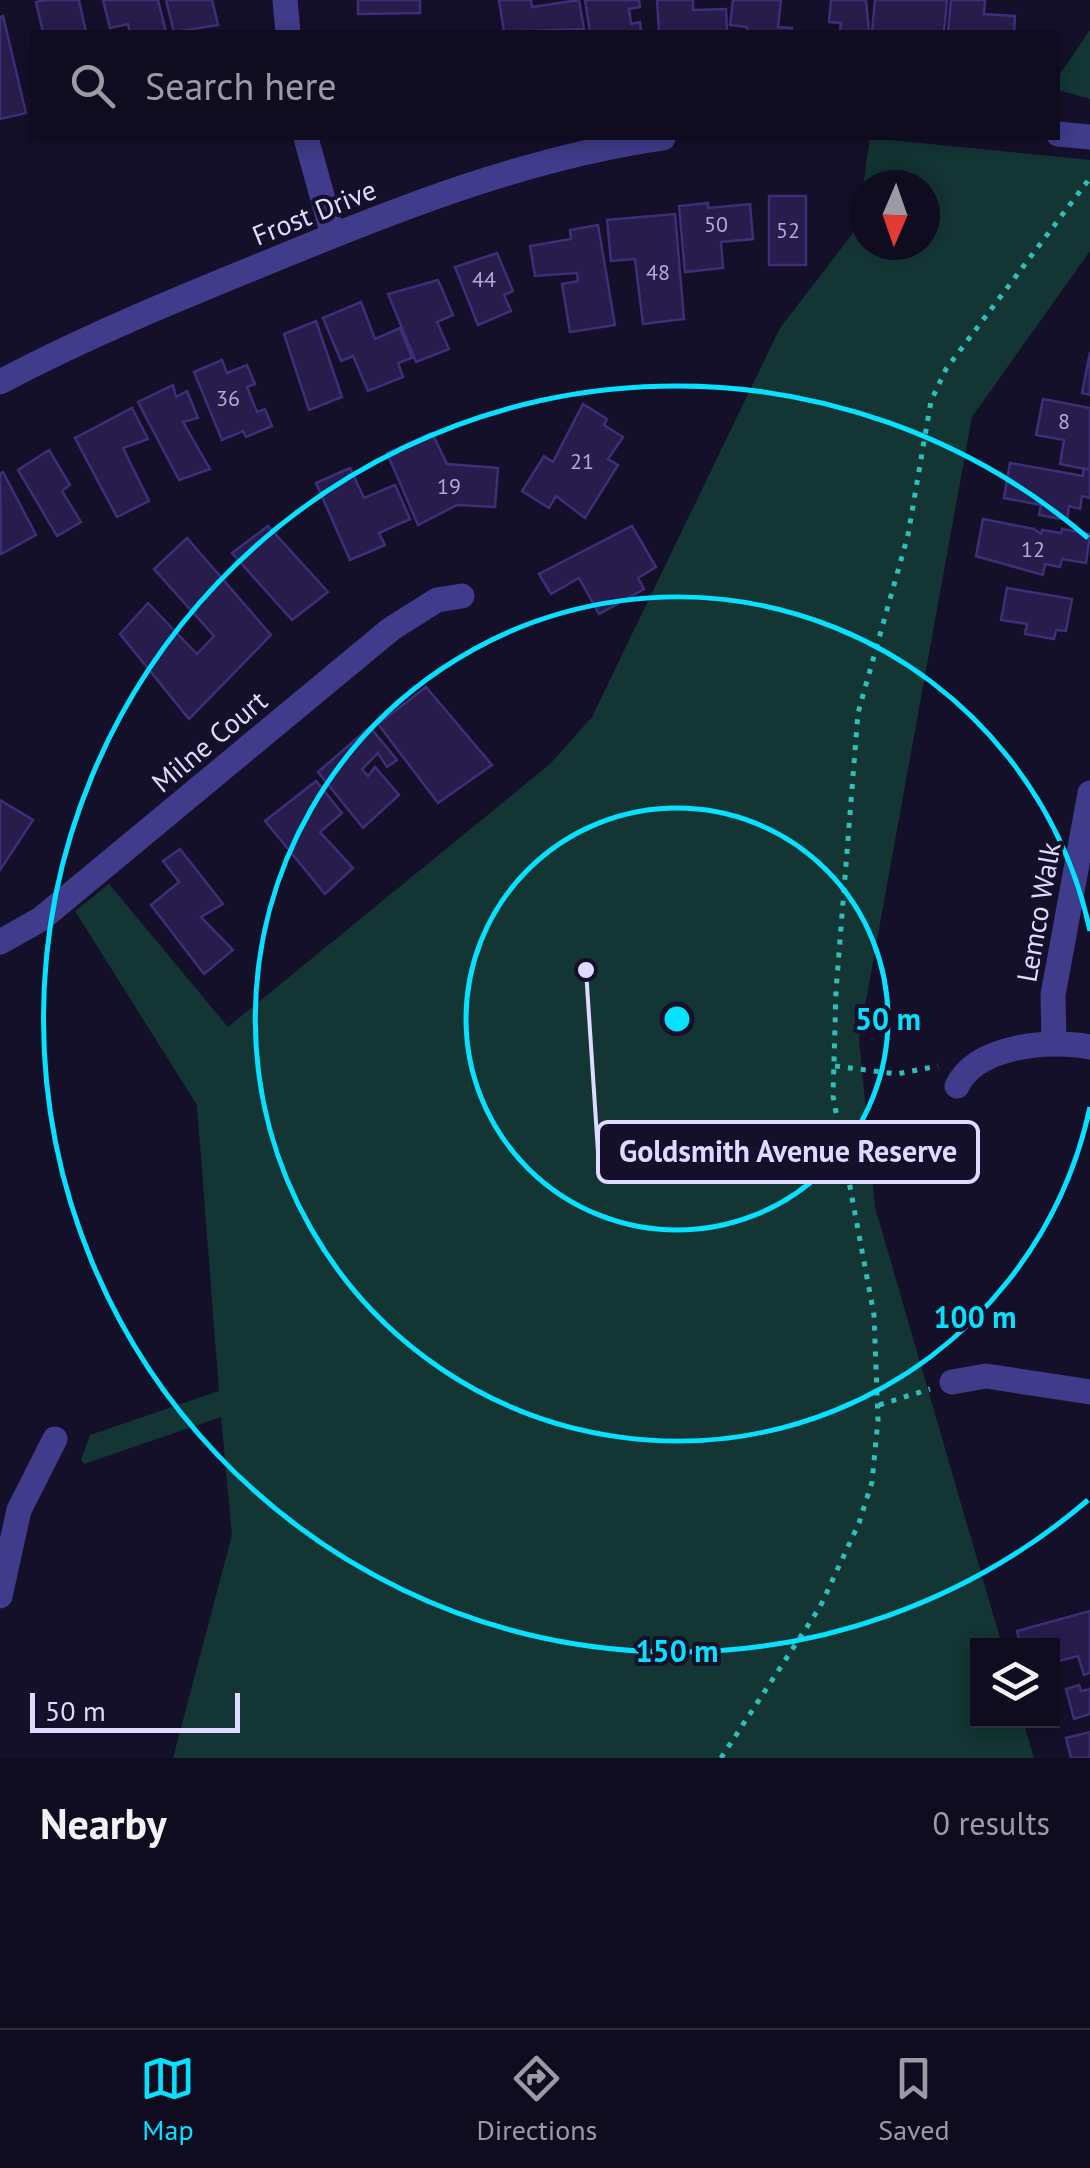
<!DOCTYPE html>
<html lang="en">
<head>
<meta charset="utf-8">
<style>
	:root { --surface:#100c20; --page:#191529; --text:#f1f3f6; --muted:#9c9ba5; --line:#302c3e; --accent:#06e1ff }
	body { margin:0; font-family:"PT Sans",sans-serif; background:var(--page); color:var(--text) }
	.controls { position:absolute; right:30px; bottom:30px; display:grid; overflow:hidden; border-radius:0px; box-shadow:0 5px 15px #0003 }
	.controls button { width:90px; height:90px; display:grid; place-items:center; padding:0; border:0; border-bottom:2px solid var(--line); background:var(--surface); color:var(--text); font:50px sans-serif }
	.compass { position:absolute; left:850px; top:170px; width:90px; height:90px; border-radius:50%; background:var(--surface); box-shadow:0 5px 15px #0003; rotate:182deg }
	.scale { position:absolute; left:30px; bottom:25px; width:210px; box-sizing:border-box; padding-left:10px; border:5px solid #dfdaff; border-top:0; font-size:28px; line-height:35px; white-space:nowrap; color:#dfdaff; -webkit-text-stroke:8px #15102a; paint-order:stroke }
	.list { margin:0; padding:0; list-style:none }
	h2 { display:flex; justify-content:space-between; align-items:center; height:130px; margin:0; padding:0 40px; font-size:42px }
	h2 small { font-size:32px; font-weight:400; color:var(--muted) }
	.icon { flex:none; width:55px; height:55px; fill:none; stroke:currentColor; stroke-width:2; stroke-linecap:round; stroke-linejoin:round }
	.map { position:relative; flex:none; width:1090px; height:1758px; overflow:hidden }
	.search { position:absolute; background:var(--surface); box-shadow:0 5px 15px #0003; left:30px; right:30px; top:30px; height:110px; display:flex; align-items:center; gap:25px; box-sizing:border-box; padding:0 35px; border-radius:0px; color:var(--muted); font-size:38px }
	.sheet { height:270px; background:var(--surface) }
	nav { display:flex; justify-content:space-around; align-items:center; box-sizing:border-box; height:140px; border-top:2px solid var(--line); background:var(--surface); font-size:28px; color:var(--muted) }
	nav a { display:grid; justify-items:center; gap:5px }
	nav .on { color:var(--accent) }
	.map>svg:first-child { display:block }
	.green { fill:#133534; fill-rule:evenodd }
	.building { fill:#271c4c; stroke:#3e2e78; stroke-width:2.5 }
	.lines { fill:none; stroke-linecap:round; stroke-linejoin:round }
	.path { stroke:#2fbeb8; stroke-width:5; stroke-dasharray:5 8; stroke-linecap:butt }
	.minor { stroke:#403b8a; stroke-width:25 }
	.ring { fill:none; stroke:#06e1ff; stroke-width:5 }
	.labels { text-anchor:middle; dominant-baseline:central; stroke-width:8; stroke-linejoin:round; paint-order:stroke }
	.number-label { font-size:22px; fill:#b1aad2 }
	.street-label { font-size:28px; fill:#dfdaff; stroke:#15102a }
	.centre { fill:#06e1ff; stroke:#15102a; stroke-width:5 }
	.ring-label { font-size:30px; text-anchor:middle; font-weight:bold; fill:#06e1ff; stroke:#15102a; stroke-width:8; stroke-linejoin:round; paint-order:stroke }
	.leader { fill:none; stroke:#dfdaff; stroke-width:4 }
	.callout-dot { fill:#dfdaff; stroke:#15102a; stroke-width:4 }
	.callout { fill:#15102a; stroke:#dfdaff; stroke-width:4 }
	.callout-label { font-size:30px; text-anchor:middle; font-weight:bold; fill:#dfdaff }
</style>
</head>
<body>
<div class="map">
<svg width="1090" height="1758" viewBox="0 0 1090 1758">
	<rect width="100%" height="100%" fill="#15102a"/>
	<g class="green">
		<polygon points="1090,30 1090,99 1058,90 1058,77"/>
		<path d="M 870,138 L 1090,160 L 1090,251 L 972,417 L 859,1039 L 875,1207 L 1002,1645 L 978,1646 L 978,1720 L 1023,1721 L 1034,1758 L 173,1758 L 232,1535 L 221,1417 L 84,1464 L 81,1460 L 90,1435 L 219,1391 L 197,1105 L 75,911 L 109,884 L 228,1027 L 550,764 L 592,717 L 780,328 L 857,228 ZM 865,185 L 925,185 L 925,245 L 865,245 Z"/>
	</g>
	<g class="building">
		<polygon points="46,0 79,0 86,32 43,32 36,2"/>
		<polygon points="103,0 158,0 166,32 130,32 128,24 110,28"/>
		<polygon points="166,0 212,0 218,25 174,32"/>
		<polygon points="358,0 420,0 420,13 358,14"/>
		<polygon points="499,0 531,0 532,7 579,0 584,29 504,32"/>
		<polygon points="585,0 639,0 640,7 629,9 631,24 640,22 641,32 590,32"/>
		<polygon points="657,0 693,0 693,10 726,9 727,32 659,32"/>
		<polygon points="733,0 781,0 778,27 792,28 792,32 747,32 747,27 730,25"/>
		<polygon points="831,0 866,0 869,32 840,32 841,23 829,22"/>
		<polygon points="875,0 947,0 944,32 872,32"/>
		<polygon points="951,0 985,0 984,14 1015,16 1014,32 948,32"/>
		<polygon points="3,16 26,113 0,119 0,17"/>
		<rect x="769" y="196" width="37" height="69"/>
		<polygon points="708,203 708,208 750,204 753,239 721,242 723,268 685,272 679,206"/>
		<polygon points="675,214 684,319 643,324 635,259 611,261 607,220"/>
		<polygon points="598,225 615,325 570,332 562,284 578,281 577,273 535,276 530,246 571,239 570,230"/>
		<polygon points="497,253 513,291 504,295 511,311 478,325 455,267"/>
		<polygon points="438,280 453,315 437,322 449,349 416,362 388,294"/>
		<polygon points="361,302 375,339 400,328 412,358 398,363 403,377 368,391 353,356 341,361 323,318"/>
		<polygon points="316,321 342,397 309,410 284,334"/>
		<polygon points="1090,352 1090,395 1082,393"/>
		<polygon points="222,360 227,373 247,365 255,384 247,387 257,412 265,409 272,426 246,437 243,431 222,440 194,372"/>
		<polygon points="173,385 176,397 187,391 198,418 183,422 210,469 179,480 138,402"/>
		<polygon points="1043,399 1090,408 1090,470 1060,464 1064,440 1036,435"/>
		<polygon points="583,404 607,419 604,425 623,437 608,459 618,465 585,518 556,496 549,508 522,491 544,456 553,462"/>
		<polygon points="132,408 148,439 123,448 149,501 117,517 75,438"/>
		<polygon points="432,433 447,464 498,468 495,507 457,505 418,525 387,453"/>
		<polygon points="49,450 70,485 62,491 81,522 57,536 18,470"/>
		<polygon points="1010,463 1083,476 1084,468 1090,470 1090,498 1082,496 1080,509 1069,506 1067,520 1039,515 1041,505 1004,498"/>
		<polygon points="350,468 364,498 395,485 410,519 379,533 385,545 350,560 316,483"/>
		<polygon points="3,472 36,535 1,554 0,474"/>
		<polygon points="983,519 1034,529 1041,534 1042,530 1061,533 1062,529 1090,534 1086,563 1062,559 1060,567 1045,564 1043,575 976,556"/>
		<polygon points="268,526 328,592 292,620 232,553"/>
		<polygon points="632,526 656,567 638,578 644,589 599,614 579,578 551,594 539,574"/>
		<polygon points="187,538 271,635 189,719 120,634 148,603 197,654 214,636 154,569"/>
		<polygon points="1007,588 1072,599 1066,631 1056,630 1054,639 1025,634 1027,624 1001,620"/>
		<polygon points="426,687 492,765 438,803 378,724"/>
		<polygon points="370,727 397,760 387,767 378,753 362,769 368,776 375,767 399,795 363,828 318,772"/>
		<polygon points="316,781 342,813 320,832 353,868 325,894 265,821"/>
		<polygon points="0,800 33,820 0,870"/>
		<polygon points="180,849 223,904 201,917 233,950 204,974 151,905 179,882 163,861"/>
		<polygon points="1090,1611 1090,1673 1084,1675 1078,1656 1055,1662 1052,1668 1052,1646 1021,1646 1017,1631"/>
		<polygon points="1079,1685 1081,1691 1090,1689 1090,1714 1074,1719 1066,1689"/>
		<polygon points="1090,1732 1090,1758 1071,1758 1066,1738"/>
	</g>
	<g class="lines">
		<g class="path">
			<polyline points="835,1066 897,1074 938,1066"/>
			<polyline points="879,1405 930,1389"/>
			<polyline points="721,1758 820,1607 859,1523 872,1482 878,1420 874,1315 833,1096 836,991 858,713 908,535 931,401 946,369 1090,178"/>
		</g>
		<g class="minor">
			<polyline points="285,0 288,32"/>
			<polyline points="1058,134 1090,137"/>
			<polyline points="306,138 333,235"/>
			<path d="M 0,382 C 87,336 180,298 271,261 C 399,208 526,158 663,138"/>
			<polyline points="0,942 41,919 391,629 437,600 462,596"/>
			<polyline points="1054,1042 1053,995 1090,793"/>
			<path d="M 957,1086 C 977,1045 1051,1039 1090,1047"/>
			<polyline points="952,1382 986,1376 1090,1392"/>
			<polyline points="0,1596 19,1510 55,1439"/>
		</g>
	</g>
	<g class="ring">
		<circle cx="677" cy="1019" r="211"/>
		<path d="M1090 1107A422 422 0 1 1 1090 931"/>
		<path d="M1088 1500A633 633 0 1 1 1088 538"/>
	</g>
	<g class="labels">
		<g class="number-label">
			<text x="716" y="224">50</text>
			<text x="788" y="230">52</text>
			<text x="658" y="272">48</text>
			<text x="484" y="279">44</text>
			<text x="228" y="398">36</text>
			<text x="1064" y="421">8</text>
			<text x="582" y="461">21</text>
			<text x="449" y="486">19</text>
			<text x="1033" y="549">12</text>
		</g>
		<g class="street-label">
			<text transform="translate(314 212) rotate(-22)">Frost Drive</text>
			<text transform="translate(209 741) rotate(-40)">Milne Court</text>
			<text transform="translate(1038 912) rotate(-80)">Lemco Walk</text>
		</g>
	</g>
	<circle cx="677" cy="1019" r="15" class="centre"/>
	<g class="ring-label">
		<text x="888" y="1030">50 m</text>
		<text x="975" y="1328">100 m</text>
		<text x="677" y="1662">150 m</text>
	</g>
	<path class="leader" d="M586 970L598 1152"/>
	<circle class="callout-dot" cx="586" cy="970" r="10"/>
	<rect class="callout" x="598" y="1122" width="380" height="60" rx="10"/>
	<g class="callout-label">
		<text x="788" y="1162">Goldsmith Avenue Reserve</text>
	</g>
</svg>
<div class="controls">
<button><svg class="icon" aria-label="layers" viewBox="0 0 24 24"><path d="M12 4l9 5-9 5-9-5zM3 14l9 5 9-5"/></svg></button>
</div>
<svg class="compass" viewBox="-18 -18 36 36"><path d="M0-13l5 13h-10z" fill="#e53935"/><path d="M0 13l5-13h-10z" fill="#9c9ba5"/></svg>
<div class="scale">50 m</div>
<div class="search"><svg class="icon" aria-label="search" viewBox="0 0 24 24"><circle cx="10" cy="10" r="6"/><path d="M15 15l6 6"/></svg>Search here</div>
</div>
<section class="sheet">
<h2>Nearby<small>0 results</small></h2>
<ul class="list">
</ul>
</section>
<nav>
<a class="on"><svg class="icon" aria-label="map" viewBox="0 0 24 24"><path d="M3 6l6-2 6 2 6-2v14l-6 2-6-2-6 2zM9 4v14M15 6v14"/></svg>Map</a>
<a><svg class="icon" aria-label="directions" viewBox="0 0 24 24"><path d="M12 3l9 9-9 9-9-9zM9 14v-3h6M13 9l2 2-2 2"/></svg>Directions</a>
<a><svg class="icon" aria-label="saved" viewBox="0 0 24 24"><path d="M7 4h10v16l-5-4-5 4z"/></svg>Saved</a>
</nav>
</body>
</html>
